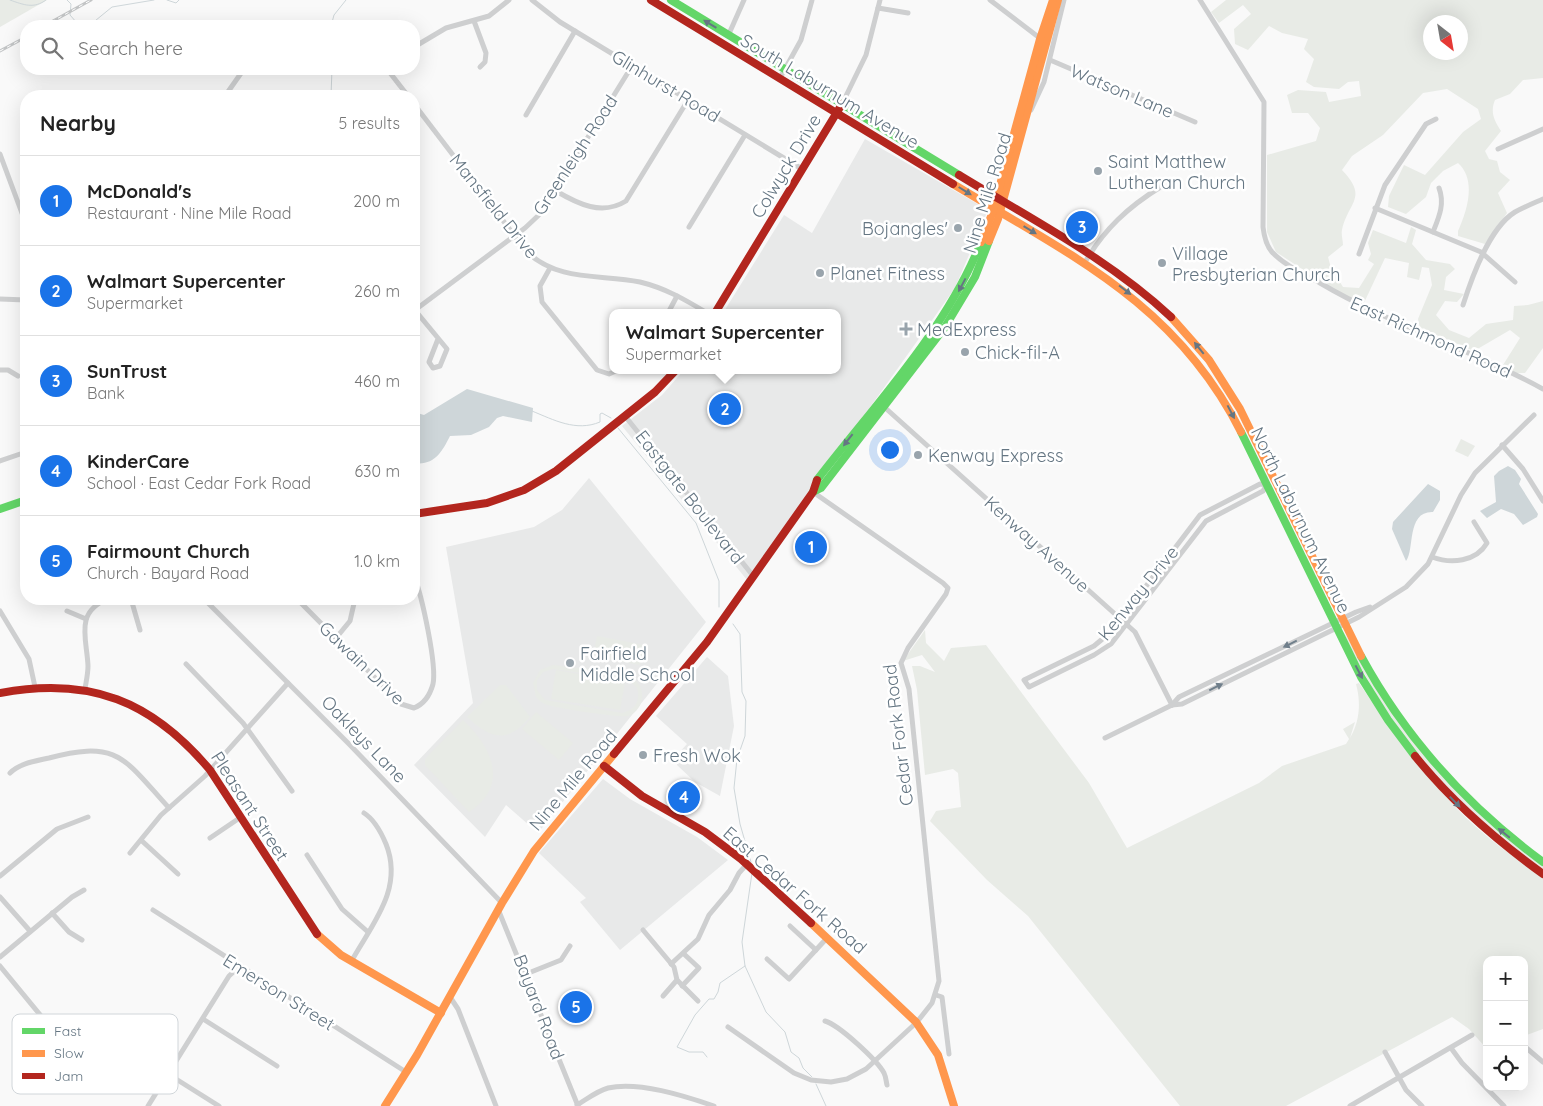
<!DOCTYPE html>
<html lang="en">
<head>
<meta charset="utf-8">
<style>
	:root { --surface:#fff; --page:#f6f6f6; --text:#222; --muted:#767676; --line:#e0e0e0; --accent:#1a73e8 }
	body { margin:0; font-family:Quicksand,sans-serif; background:var(--page); color:var(--text) }
	.controls { position:absolute; right:15px; bottom:15px; display:grid; overflow:hidden; border-radius:10px; box-shadow:0 5px 20px #0002 }
	.controls button { width:45px; height:45px; display:grid; place-items:center; padding:0; border:0; border-bottom:1px solid var(--line); background:var(--surface); color:var(--text); font:25px sans-serif }
	.compass { position:absolute; left:1423px; top:15px; width:45px; height:45px; border-radius:50%; background:var(--surface); box-shadow:0 5px 20px #0002; rotate:149deg }
	.you { position:absolute; left:889px; top:449px; width:18px; height:18px; margin:-12px; border:4px solid #fff; border-radius:50%; background:#1a73e8; box-shadow:0 0 0 8px #1a73e833 }
	.badge { display:grid; place-items:center; width:32px; height:32px; border-radius:50%; background:var(--accent); color:#fff; font-size:16px; font-weight:700 }
	.pin { position:absolute; translate:-50% -50%; border:2px solid #fff; box-shadow:0 1px 5px #0006 }
	.popup { position:absolute; left:609px; top:309px; width:232px; height:65px; box-sizing:border-box; display:grid; place-content:center; border-radius:10px; background:var(--surface); filter:drop-shadow(0 1px 4px #0005); font-size:16px; white-space:nowrap; color:var(--muted) }
	.popup b { font-size:19px; color:var(--text) }
	.popup::after { content:''; position:absolute; left:50%; top:100%; margin-left:-10px; border:10px solid transparent; border-top-color:var(--surface) }
	.list { margin:0; padding:0; list-style:none }
	h2 { display:flex; justify-content:space-between; align-items:center; height:65px; margin:0; padding:0 20px; font-size:21px }
	h2 small { font-size:16px; font-weight:400; color:var(--muted) }
	.list li { display:grid; grid-template-columns:32px 1fr auto; gap:15px; align-items:center; box-sizing:border-box; height:90px; padding:0 20px; border-top:1px solid var(--line) }
	.list b { display:block; font-size:19px; white-space:nowrap }
	.list p { margin:0; font-size:16px; white-space:nowrap; color:var(--muted) }
	.list em { font-size:16px; font-style:normal; color:var(--muted) }
	.icon { flex:none; width:28px; height:28px; fill:none; stroke:currentColor; stroke-width:2; stroke-linecap:round; stroke-linejoin:round }
	.map { position:relative; flex:none; width:1543px; height:1106px; overflow:hidden }
	.search { position:absolute; background:var(--surface); box-shadow:0 5px 20px #0002; left:20px; top:20px; width:400px; height:55px; display:flex; align-items:center; gap:12px; box-sizing:border-box; padding:0 18px; border-radius:20px; color:var(--muted); font-size:19px }
	.panel { position:absolute; background:var(--surface); box-shadow:0 5px 20px #0002; left:20px; top:90px; width:400px; height:515px; border-radius:20px }
	.map>svg:first-child { display:block }
	.built { fill:#e8e9e9 }
	.green { fill:#e8ebe6; fill-rule:evenodd }
	.water { fill:#ced6d9 }
	.lines { fill:none; stroke-linecap:round; stroke-linejoin:round }
	.stream { stroke:#ced6d9; stroke-width:1 }
	.street { stroke:#cecfd0; stroke-width:5 }
	.fast { stroke:#63d668; stroke-width:8 }
	.slow { stroke:#ff974d; stroke-width:8 }
	.jam { stroke:#b3261e; stroke-width:8 }
	.rail-casing { stroke:#c3c5c6; stroke-width:3 }
	.rail { stroke:#fff; stroke-width:1; stroke-dasharray:4; stroke-linecap:butt }
	.oneway { fill:#657683 }
	.oneway2 { fill:#707f8b }
	.poi-dot { fill:#99a4ac; stroke:#fff; stroke-width:2 }
	.labels { text-anchor:middle; dominant-baseline:central; stroke-width:5; stroke-linejoin:round; paint-order:stroke }
	.street-label { font-size:18px; fill:#657683; stroke:#fff }
	.poi-label { font-size:18px; fill:#657683; stroke:#fff; text-anchor:start }
	.key { fill:#fff; stroke:#d1d6da; stroke-width:1 }
	.key-label { font-size:14px; fill:#657683 }
</style>
</head>
<body>
<div class="map">
<svg width="1543" height="1106" viewBox="0 0 1543 1106">
	<rect width="100%" height="100%" fill="#f9f9f9"/>
	<g class="built">
		<polygon points="865,139 988,210 955,288 747,580 622,426 662,395 684,370 838,370 838,313 723,313 784,215 812,233"/>
		<polygon points="589,478 706,622 538,833 506,805 485,837 414,765 473,703 446,547 534,527 562,510"/>
		<polygon points="707,657 728,676 734,726 720,796 695,782 677,765 676,756 687,744 656,716"/>
		<polygon points="603,779 630,799 697,837 728,860 620,950 580,902 586,898 539,853"/>
	</g>
	<g class="green">
		<polygon points="0,0 47,0 0,27"/>
		<path d="M 1226,0 L 1543,0 L 1543,78 L 1523,80 L 1510,94 L 1495,100 C 1490,112 1494,120 1501,131 L 1485,151 L 1489,159 L 1497,161 L 1500,172 L 1510,180 L 1498,193 L 1507,213 L 1485,244 L 1458,236 L 1458,231 C 1467,211 1477,180 1458,163 L 1443,171 L 1431,183 L 1426,197 L 1406,214 L 1388,207 L 1389,196 L 1404,165 L 1425,175 L 1463,132 L 1481,119 L 1478,109 L 1447,89 L 1423,93 L 1383,135 L 1352,156 L 1342,170 C 1369,198 1348,202 1342,230 C 1341,234 1343,241 1343,245 L 1328,257 L 1331,268 L 1343,287 L 1359,288 L 1374,264 L 1368,260 L 1371,254 L 1368,243 L 1373,230 L 1406,243 L 1411,227 L 1416,230 L 1412,244 L 1426,260 L 1450,264 L 1455,269 L 1446,277 L 1444,290 L 1464,294 L 1457,302 L 1445,301 L 1436,315 L 1449,330 L 1469,338 L 1486,324 L 1513,320 L 1514,306 L 1528,305 L 1543,301 L 1543,348 L 1525,373 L 1516,373 L 1503,365 L 1520,338 L 1510,330 L 1474,351 L 1420,328 L 1418,319 L 1432,285 L 1429,268 L 1422,267 L 1419,280 L 1407,277 L 1409,263 L 1385,258 L 1363,305 L 1328,286 L 1276,252 L 1267,232 L 1267,155 L 1316,141 L 1320,128 L 1308,113 L 1292,113 L 1287,95 L 1298,90 L 1326,92 L 1329,102 L 1361,96 L 1359,81 L 1348,82 L 1339,89 L 1314,87 L 1306,82 L 1314,59 L 1304,49 L 1308,39 L 1282,33 L 1269,26 L 1248,50 L 1235,44 L 1234,29 L 1251,14 L 1243,5 L 1219,23 L 1211,12 ZM 1430,22 L 1460,22 L 1460,52 L 1430,52 Z"/>
		<polygon points="1461,439 1475,446 1468,457 1455,451"/>
		<path d="M 925,630 L 926,643 L 944,661 L 951,648 L 986,645 L 1089,783 L 1127,848 L 1259,783 L 1282,766 L 1346,744 L 1349,739 L 1343,729 L 1355,722 L 1350,738 C 1360,721 1361,702 1356,684 L 1359,683 C 1392,732 1432,787 1475,826 C 1496,845 1520,861 1543,877 L 1543,1029 L 1524,1036 L 1524,960 L 1487,960 L 1487,1049 L 1469,1029 L 1452,1017 L 1286,1106 L 1180,1106 L 1028,916 L 987,880 L 930,821 L 936,811 L 961,807 L 958,773 L 953,769 L 925,775 L 917,690 L 912,666 L 920,666 L 935,672 L 922,655 L 903,661 Z"/>
		<path d="M 1342,630 L 1444,779 L 1543,865 L 1543,871 C 1516,849 1485,828 1460,803 C 1411,753 1372,694 1342,630 Z"/>
		<polygon points="597,636 644,645 640,665 593,656"/>
		<path d="M 553,665 C 574,668 612,670 630,677 C 647,684 646,710 628,716 C 621,718 553,708 545,704 C 541,703 539,700 536,697 L 533,683 L 540,670 ZM 553,669 L 624,679 L 630,681 L 637,688 C 641,701 635,710 622,713 L 545,700 L 537,690 L 537,680 L 543,672 Z"/>
		<polygon points="556,670 625,682 620,710 551,699"/>
		<path d="M 500,685 L 506,685 L 530,717 C 507,744 491,739 467,717 Z"/>
		<polygon points="536,712 573,743 559,760 522,729"/>
		<path d="M 463,720 C 492,747 510,786 469,812 L 425,765 L 425,759 Z"/>
	</g>
	<g class="water">
		<path d="M 467,389 L 533,408 L 532,422 L 503,416 L 497,418 L 489,427 L 471,435 L 450,436 C 442,452 434,466 414,463 L 414,404 L 414,412 L 424,415 Z"/>
		<polygon points="1508,466 1515,470 1521,479 1519,484 1538,514 1537,517 1523,525 1514,514 1501,509 1487,518 1480,511 1496,502 1494,476 1499,471"/>
		<path d="M 1428,484 L 1440,491 L 1440,500 L 1433,512 C 1406,511 1415,550 1406,561 L 1392,529 L 1393,522 Z"/>
	</g>
	<g class="lines">
		<g class="stream">
			<path d="M 10,0 C 24,5 34,9 46,0"/>
			<polyline points="67,0 71,4 70,15 77,23 90,25 112,7 154,0"/>
			<polyline points="167,0 176,3 179,0"/>
			<polyline points="331,26 334,15 346,0"/>
			<polyline points="331,96 332,69"/>
			<path d="M 532,411 C 554,420 576,432 600,422 L 600,414 L 602,413 L 611,418"/>
			<polyline points="618,428 696,523 719,581 719,607"/>
			<polyline points="733,624 740,634 742,692 746,701 745,736 737,759 734,788 740,824 751,862"/>
			<polyline points="752,873 742,942 745,966 766,1012 785,1032 791,1052 799,1058 803,1068 812,1077"/>
			<polyline points="707,1057 703,1052 689,1052 677,1047 695,1015 709,999 714,999 718,992 720,983 745,966"/>
			<polyline points="816,1084 826,1106"/>
		</g>
		<g class="street">
			<polyline points="532,0 560,22 802,169"/>
			<polyline points="990,0 1041,39"/>
			<path d="M 1200,0 L 1264,102 L 1263,227 C 1264,236 1266,245 1272,252 C 1284,265 1304,274 1320,283 C 1391,325 1471,349 1543,389"/>
			<polyline points="878,8 908,13"/>
			<polyline points="474,21 486,53 485,62 480,67"/>
			<polyline points="728,36 744,0"/>
			<polyline points="414,47 446,28 489,16 509,0"/>
			<polyline points="1050,60 1195,122"/>
			<polyline points="348,69 361,72 378,69"/>
			<polyline points="387,69 408,96"/>
			<polyline points="780,78 801,40 812,0"/>
			<polyline points="225,96 244,69"/>
			<path d="M 414,104 L 527,252 C 559,282 600,274 640,282 C 665,288 686,300 707,313"/>
			<polyline points="842,104 866,55 880,0"/>
			<polyline points="1031,110 1044,82 1064,0"/>
			<polyline points="526,115 575,31"/>
			<polyline points="1498,149 1543,129"/>
			<polyline points="0,154 26,224"/>
			<path d="M 556,191 C 578,204 602,216 626,201 L 688,100"/>
			<polyline points="1375,208 1481,252 1515,282"/>
			<polyline points="689,227 745,135"/>
			<path d="M 1433,232 C 1439,217 1445,204 1439,188"/>
			<polyline points="1359,254 1385,185 1426,124 1436,119"/>
			<path d="M 1084,264 C 1104,229 1128,207 1162,186"/>
			<polyline points="550,268 540,286 542,302 597,370 609,374 618,370"/>
			<polyline points="0,299 26,300"/>
			<path d="M 1463,305 C 1472,277 1489,228 1515,212 C 1524,207 1534,203 1543,199"/>
			<polyline points="414,309 447,349 440,366 433,368 429,362 438,339"/>
			<polyline points="415,310 525,228 541,213 632,66"/>
			<polyline points="668,313 677,296"/>
			<polyline points="0,370 8,370 18,376"/>
			<polyline points="882,405 1135,632 1172,705"/>
			<polyline points="625,416 754,577"/>
			<polyline points="1502,445 1523,469 1543,501"/>
			<polyline points="0,461 26,452"/>
			<polygon points="1260,484 1267,485 1263,491 1206,521 1111,644 1094,655 1029,687 1024,680 1094,646 1112,631 1200,515"/>
			<path d="M 1432,557 C 1451,564 1476,562 1487,543 L 1474,522"/>
			<polyline points="131,599 140,630"/>
			<polyline points="204,599 349,744 502,903"/>
			<path d="M 297,599 L 401,704 L 414,708 C 424,704 430,695 433,684 C 437,665 422,596 414,576"/>
			<polyline points="0,611 29,659 35,687"/>
			<polyline points="67,611 86,619"/>
			<polyline points="336,638 350,621 355,599"/>
			<polyline points="186,664 243,723 292,791"/>
			<path d="M 85,689 C 86,682 88,674 88,666 C 87,639 74,612 108,599"/>
			<polyline points="1172,705 1179,697 1356,612 1370,607"/>
			<polyline points="1105,738 1172,705 1182,704 1359,617 1406,587 1428,564 1461,495 1475,473 1534,415"/>
			<path d="M 10,773 C 20,763 36,761 49,758 C 119,739 125,760 169,808"/>
			<polyline points="210,838 241,817"/>
			<polyline points="142,841 178,874"/>
			<polyline points="130,853 161,815 205,776 288,683"/>
			<polyline points="307,855 342,909 368,932"/>
			<polyline points="0,876 57,829 88,817"/>
			<polyline points="0,897 30,931"/>
			<polyline points="498,909 578,1106"/>
			<polyline points="153,910 406,1072"/>
			<polyline points="52,913 69,932 82,940"/>
			<polyline points="790,926 816,950"/>
			<polyline points="643,930 674,967 677,980 698,1001"/>
			<polyline points="0,957 72,897 84,890"/>
			<polyline points="767,959 789,979 827,938"/>
			<path d="M 351,962 C 372,924 404,889 386,844 C 381,832 375,820 364,813"/>
			<polyline points="671,964 698,939 709,915 730,890 739,873 747,864"/>
			<polyline points="0,966 92,1078"/>
			<polyline points="526,974 561,960 570,946"/>
			<polyline points="682,986 699,968 684,954"/>
			<polyline points="936,995 942,997 949,1054"/>
			<polyline points="663,996 677,980"/>
			<polyline points="450,997 458,1009 496,1106"/>
			<polyline points="203,1019 277,1066"/>
			<path d="M 825,1021 C 839,1025 877,1060 884,1073 C 886,1077 886,1081 887,1085"/>
			<polyline points="728,1027 794,1073 811,1080 831,1082 847,1079 866,1069 917,1022 932,1003 939,981 909,689 901,663 908,648 946,594 948,588 943,583 813,492"/>
			<polyline points="1524,1046 1543,1062"/>
			<polyline points="1451,1048 1462,1063 1504,1106"/>
			<polyline points="1385,1052 1406,1090 1422,1106"/>
			<polyline points="168,1074 219,1106"/>
			<path d="M 577,1105 C 587,1099 597,1091 608,1088 C 638,1081 685,1096 714,1106"/>
			<polyline points="148,1106 229,976 239,967"/>
			<polyline points="1350,1106 1472,1035"/>
		</g>
		<g class="fast">
			<polyline points="671,0 959,175"/>
			<polyline points="1241,432 1361,677 1388,720 1415,756"/>
			<path d="M 817,480 C 874,406 947,329 981,242"/>
			<polyline points="813,492 821,488 945,327 975,277 989,241"/>
			<polyline points="0,509 26,500"/>
			<path d="M 1361,656 C 1406,739 1467,806 1543,862"/>
		</g>
		<g class="slow">
			<path d="M 953,184 C 1070,255 1176,303 1241,432"/>
			<polyline points="989,241 998,219 1058,0"/>
			<polyline points="981,242 992,214 1040,39 1053,0"/>
			<polyline points="1171,317 1209,360 1240,409 1361,656"/>
			<polyline points="811,923 916,1022 938,1055 954,1106"/>
			<polyline points="317,934 341,955 441,1013"/>
			<polyline points="385,1106 417,1055 502,903 534,851 614,754"/>
		</g>
		<g class="jam">
			<polyline points="651,0 953,184"/>
			<path d="M 959,175 C 1031,219 1109,259 1171,317"/>
			<polyline points="715,313 842,104"/>
			<polyline points="414,514 487,503 524,490 556,471 655,392 676,370"/>
			<path d="M 0,693 C 90,676 152,701 210,770 L 317,934"/>
			<polyline points="614,754 707,642 813,492 817,480"/>
			<path d="M 1415,756 C 1452,802 1496,840 1543,874"/>
			<polyline points="604,766 642,796 705,832 741,859 811,923"/>
		</g>
		<g class="rail-casing">
			<g id="rail">
				<polyline points="44,26 91,0"/>
				<polyline points="0,51 26,37"/>
			</g>
		</g>
		<use href="#rail" class="rail"/>
	</g>
	<defs><path id="oneway-solid" d="M-6-.8H1V-3.2L6.5 0L1 3.2V.8H-6Z" transform="scale(1.25)"/></defs>
	<g class="oneway">
		<use href="#oneway-solid" transform="translate(710 24) rotate(-149)"/>
		<use href="#oneway-solid" transform="translate(965 191) rotate(32)"/>
		<use href="#oneway-solid" transform="translate(1030 230) rotate(31)"/>
		<use href="#oneway-solid" transform="translate(962 285) rotate(118)"/>
		<use href="#oneway-solid" transform="translate(1125 290) rotate(37)"/>
		<use href="#oneway-solid" transform="translate(1199 348) rotate(-129)"/>
		<use href="#oneway-solid" transform="translate(1231 412) rotate(62)"/>
		<use href="#oneway-solid" transform="translate(848 440) rotate(128)"/>
		<use href="#oneway-solid" transform="translate(1359 672) rotate(62)"/>
		<use href="#oneway-solid" transform="translate(1455 802) rotate(46)"/>
		<use href="#oneway-solid" transform="translate(1504 833) rotate(-141)"/>
	</g>
	<g class="oneway2">
		<use href="#oneway-solid" transform="translate(1290 644) rotate(154)"/>
		<use href="#oneway-solid" transform="translate(1216 687) rotate(-26)"/>
	</g>
	<g class="poi-dot">
		<circle cx="1098" cy="171" r="5"/>
		<circle cx="958" cy="228" r="5"/>
		<circle cx="1162" cy="263" r="5"/>
		<circle cx="820" cy="273" r="5"/>
		<path d="M903.5 321.5h5v5h5v5h-5v5h-5v-5h-5v-5h5z"/>
		<circle cx="965" cy="352" r="5"/>
		<circle cx="918" cy="455" r="5"/>
		<circle cx="570" cy="663" r="5"/>
		<circle cx="643" cy="755" r="5"/>
	</g>
	<g class="labels">
		<g class="street-label">
			<text transform="translate(666 86) rotate(31)">Glinhurst Road</text>
			<text transform="translate(830 91) rotate(31)">South Laburnum Avenue</text>
			<text transform="translate(1122 91) rotate(23)">Watson Lane</text>
			<text transform="translate(575 155) rotate(-57)">Greenleigh Road</text>
			<text transform="translate(786 166) rotate(-59)">Colwyck Drive</text>
			<text transform="translate(987 193) rotate(-73)">Nine Mile Road</text>
			<text transform="translate(494 206) rotate(51)">Mansfield Drive</text>
			<text transform="translate(1431 337) rotate(24)">East Richmond Road</text>
			<text transform="translate(690 497) rotate(52)">Eastgate Boulevard</text>
			<text transform="translate(1301 520) rotate(64)">North Laburnum Avenue</text>
			<text transform="translate(1037 544) rotate(42)">Kenway Avenue</text>
			<text transform="translate(1138 593) rotate(-51)">Kenway Drive</text>
			<text transform="translate(362 663) rotate(44)">Gawain Drive</text>
			<text transform="translate(898 735) rotate(-97)">Cedar Fork Road</text>
			<text transform="translate(364 739) rotate(46)">Oakleys Lane</text>
			<text transform="translate(573 780) rotate(-50)">Nine Mile Road</text>
			<text transform="translate(250 806) rotate(57)">Pleasant Street</text>
			<text transform="translate(795 890) rotate(41)">East Cedar Fork Road</text>
			<text transform="translate(279 992) rotate(32)">Emerson Street</text>
			<text transform="translate(539 1007) rotate(69)">Bayard Road</text>
		</g>
		<g class="poi-label">
			<text x="1108" y="161">Saint Matthew<tspan x="1108" dy="21">Lutheran Church</tspan></text>
			<text x="948" y="228" text-anchor="end">Bojangles'</text>
			<text x="1172" y="253">Village<tspan x="1172" dy="21">Presbyterian Church</tspan></text>
			<text x="830" y="273">Planet Fitness</text>
			<text x="917" y="329">MedExpress</text>
			<text x="975" y="352">Chick-fil-A</text>
			<text x="928" y="455">Kenway Express</text>
			<text x="580" y="653">Fairfield<tspan x="580" dy="21">Middle School</tspan></text>
			<text x="653" y="755">Fresh Wok</text>
		</g>
	</g>
	<rect x="12" y="1014" width="166" height="80" rx="8" class="key"/>
	<rect x="22" y="1028" width="23" height="6" fill="#63d668"/>
	<rect x="22" y="1050" width="23" height="7" fill="#ff974d"/>
	<rect x="22" y="1073" width="23" height="6" fill="#b3261e"/>
	<g class="key-label">
		<text x="54" y="1036">Fast</text>
		<text x="54" y="1058">Slow</text>
		<text x="54" y="1081">Jam</text>
	</g>
</svg>
<div class="controls">
<button>+</button>
<button>−</button>
<button><svg class="icon" aria-label="locate" viewBox="0 0 24 24"><circle cx="12" cy="12" r="6"/><path d="M12 2v4M12 18v4M2 12h4M18 12h4"/></svg></button>
</div>
<svg class="compass" viewBox="-18 -18 36 36"><path d="M0-13l5 13h-10z" fill="#e53935"/><path d="M0 13l5-13h-10z" fill="#767676"/></svg>
<div class="you"></div>
<div class="pin badge" style="left:811px;top:547px">1</div>
<div class="pin badge" style="left:725px;top:409px">2</div>
<div class="popup"><b>Walmart Supercenter</b>Supermarket</div>
<div class="pin badge" style="left:1082px;top:227px">3</div>
<div class="pin badge" style="left:684px;top:797px">4</div>
<div class="pin badge" style="left:576px;top:1007px">5</div>
<div class="search"><svg class="icon" aria-label="search" viewBox="0 0 24 24"><circle cx="10" cy="10" r="6"/><path d="M15 15l6 6"/></svg>Search here</div>
<section class="panel">
<h2>Nearby<small>5 results</small></h2>
<ul class="list">
<li><span class="badge">1</span><div><b>McDonald's</b><p>Restaurant · Nine Mile Road</p></div><em>200 m</em></li>
<li><span class="badge">2</span><div><b>Walmart Supercenter</b><p>Supermarket</p></div><em>260 m</em></li>
<li><span class="badge">3</span><div><b>SunTrust</b><p>Bank</p></div><em>460 m</em></li>
<li><span class="badge">4</span><div><b>KinderCare</b><p>School · East Cedar Fork Road</p></div><em>630 m</em></li>
<li><span class="badge">5</span><div><b>Fairmount Church</b><p>Church · Bayard Road</p></div><em>1.0 km</em></li>
</ul>
</section>
</div>
</body>
</html>
